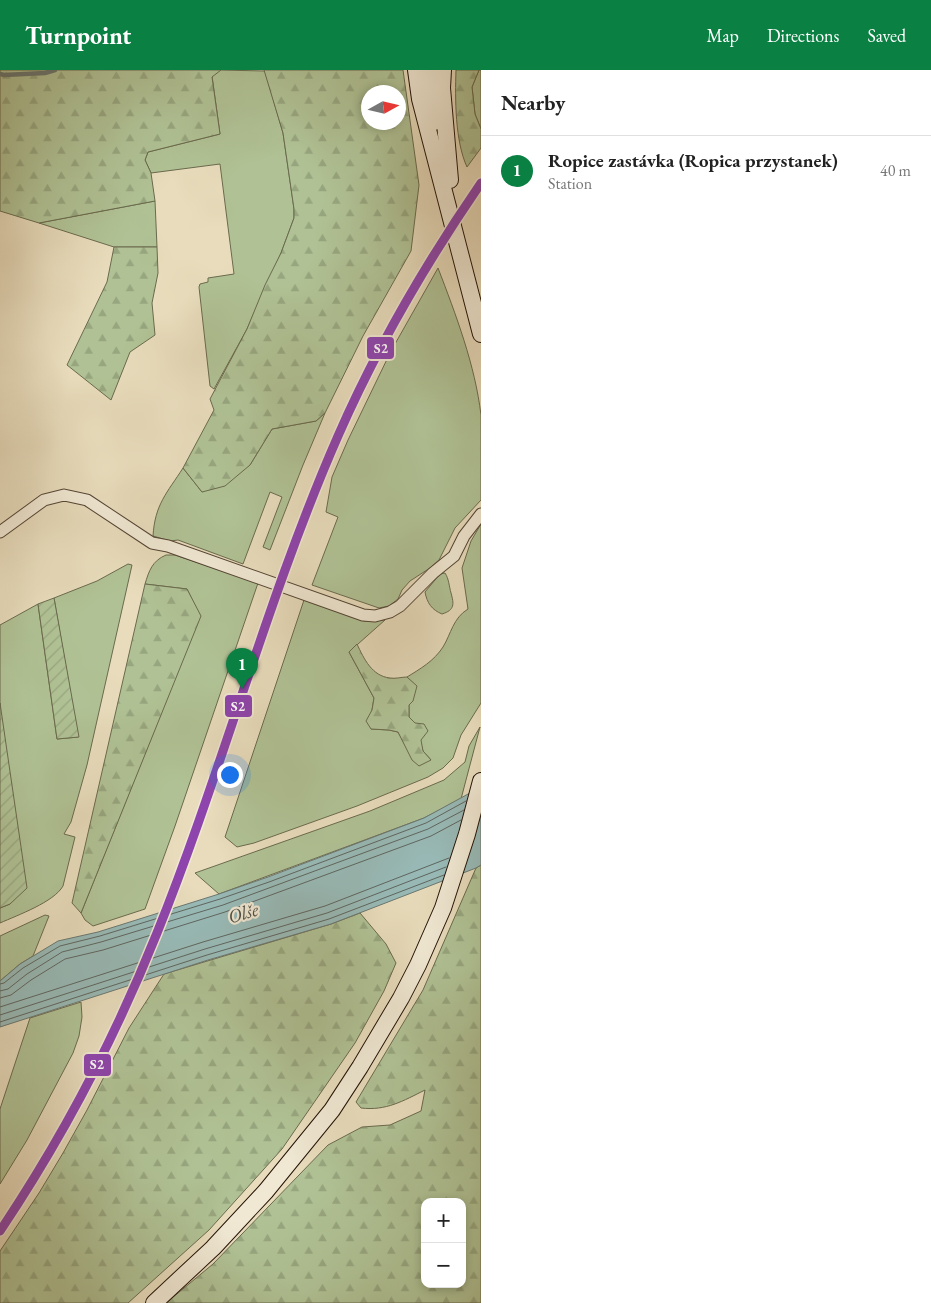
<!DOCTYPE html>
<html lang="en">
<head>
<meta charset="utf-8">
<style>
	:root { --surface:#fff; --page:#f6f6f6; --text:#222; --muted:#767676; --line:#e0e0e0; --accent:#0b8043 }
	body { margin:0; font-family:"EB Garamond",serif; background:var(--page); color:var(--text) }
	.controls { position:absolute; right:15px; bottom:15px; display:grid; overflow:hidden; border-radius:10px; box-shadow:0 2px 8px #0003 }
	.controls button { width:45px; height:45px; display:grid; place-items:center; padding:0; border:0; border-bottom:1px solid var(--line); background:var(--surface); color:var(--text); font:25px sans-serif }
	.compass { position:absolute; left:361px; top:15px; width:45px; height:45px; border-radius:50%; background:var(--surface); box-shadow:0 2px 8px #0003; rotate:82deg }
	.you { position:absolute; left:229px; top:704px; width:18px; height:18px; margin:-12px; border:4px solid #fff; border-radius:50%; background:#1a73e8; box-shadow:0 0 0 8px #1a73e833 }
	.badge { display:grid; place-items:center; width:32px; height:32px; border-radius:50%; background:var(--accent); color:#fff; font-size:16px; font-weight:700 }
	.pin { position:absolute; translate:-50% -41px; filter:drop-shadow(0 1px 2px #0008) }
	.pin::after { content:''; position:absolute; top:26px; width:18px; height:15px; background:inherit; clip-path:polygon(0 0,100% 0,50% 100%) }
	.list { margin:0; padding:0; list-style:none }
	h2 { display:flex; justify-content:space-between; align-items:center; height:65px; margin:0; padding:0 20px; font-size:21px }
	h2 small { font-size:16px; font-weight:400; color:var(--muted) }
	.list li { display:grid; grid-template-columns:32px 1fr auto; gap:15px; align-items:center; box-sizing:border-box; height:70px; padding:0 20px; border-top:1px solid var(--line) }
	.list b { display:block; font-size:19px; white-space:nowrap }
	.list p { margin:0; font-size:16px; white-space:nowrap; color:var(--muted) }
	.list em { font-size:16px; font-style:normal; color:var(--muted) }
	.map { position:relative; flex:none; width:481px; height:1233px; overflow:hidden }
	header { display:flex; align-items:center; gap:30px; box-sizing:border-box; height:70px; padding:0 25px; background:var(--accent); color:#fff }
	header strong { font-size:24px }
	nav { display:flex; gap:28px; margin-inline-start:auto; font-size:18px }
	main { display:flex }
	aside { flex:1; background:var(--surface) }
	.map>svg:first-child { display:block }
	.green { fill:#b0c295; stroke:#6a6a4e }
	.forest { fill:url(#forest-firs); stroke:#6a6a4e; fill-rule:evenodd }
	.garden { fill:url(#garden-furrows); stroke:#6a6a4e }
	.water { fill:#98bab7; stroke:#697771 }
	.lines { fill:none; stroke-linecap:round; stroke-linejoin:round }
	.shore { stroke:#5e665f; stroke-width:1 }
	.stream { stroke:#697771; stroke-width:4.5 }
	.minor-casing { stroke:#544434; stroke-width:13 }
	.secondary-casing { stroke:#231207; stroke-width:18 }
	.minor { stroke:#f0e8d3; stroke-width:11 }
	.secondary { stroke:#f0e8d3; stroke-width:16 }
	.rail-1-casing { stroke:#f0e8d3; stroke-width:12 }
	.rail-1 { stroke:#8e44ad; stroke-width:9 }
	.labels { text-anchor:middle; dominant-baseline:central; stroke-width:4.5; stroke-linejoin:round; paint-order:stroke }
	.water-label { font-size:19px; font-style:italic; fill:#4c4d45; stroke:#f0e8d3 }
	.line-badge { stroke:#f0e8d3; stroke-width:2 }
	.badge-label { font-size:14px; text-anchor:middle; font-weight:bold; fill:#fff }
</style>
</head>
<body>
<header>
<strong>Turnpoint</strong>
<nav><a>Map</a><a>Directions</a><a>Saved</a></nav>
</header>
<main>
<div class="map">
<svg width="481" height="1233" viewBox="0 0 481 1233">
	<defs>
		<pattern id="forest-firs" width="22" height="20" patternUnits="userSpaceOnUse" patternTransform="scale(1.25)"><rect width="22" height="20" fill="#b0c295"/><path d="M5 1l3.5 6h-7zM16 11l3.5 6h-7z" fill="#97a67f"/></pattern>
		<pattern id="garden-furrows" width="10" height="10" patternUnits="userSpaceOnUse" patternTransform="scale(1.25)"><rect width="10" height="10" fill="#b0c295"/><path d="M-1 1l2-2M0 10L10 0M9 11l2-2" fill="none" stroke="#97a67f"/></pattern>
	</defs>
	<rect width="100%" height="100%" fill="#e8dcbc"/>
	<filter id="stains"><feTurbulence type="fractalNoise" baseFrequency=".004" numOctaves="4"/><feColorMatrix values="0 0 0 0 .2 0 0 0 0 .09 0 0 0 0 .02 0 0 0 .5 -.17"/></filter>
	<radialGradient id="worn" r=".72"><stop offset=".6" stop-color="#630" stop-opacity="0"/><stop offset="1" stop-color="#630" stop-opacity=".3"/></radialGradient>
	<g class="green">
		<polygon points="219,0 265,1 283,63 294,139 294,148 281,183 247,259 214,319 210,316 199,217 200,214 208,212 208,208 234,204 220,94 151,103 145,90 148,82 220,64 212,6"/>
		<polygon points="479,0 481,0 481,59 475,44 472,17"/>
		<polygon points="155,131 157,177 114,177 39,153"/>
		<path d="M 438,198 C 456,245 475,295 481,345 C 481,371 481,403 481,430 L 455,458 L 439,490 L 430,498 L 410,511 L 402,520 L 398,529 L 389,536 L 379,538 L 312,515 L 338,447 L 326,442 L 332,407 L 348,370 L 391,281 Z"/>
		<path d="M 325,343 L 303,395 L 270,480 L 263,477 L 282,427 L 270,422 L 243,494 L 178,470 L 170,471 L 153,466 C 155,434 167,423 183,398 L 202,422 L 250,395 L 272,359 L 316,351 Z"/>
		<path d="M 481,454 L 481,633 L 461,665 L 453,688 L 443,698 L 428,707 L 357,736 L 254,773 L 237,777 L 225,767 L 304,530 L 364,551 L 385,550 L 349,582 L 374,628 L 372,640 L 371,659 L 389,660 L 398,662 L 405,675 L 431,690 L 423,681 L 415,653 L 409,647 L 409,635 L 416,616 L 407,607 C 420,599 434,591 443,577 C 451,564 453,548 468,539 L 462,498 L 471,471 Z"/>
		<path d="M 166,485 L 175,485 L 258,513 L 175,756 L 145,839 L 93,856 L 85,850 L 81,843 L 200,546 L 187,519 L 145,514 C 149,501 152,491 166,485 Z"/>
		<path d="M 128,494 L 132,495 L 87,695 L 71,752 L 64,764 L 75,767 L 63,816 C 54,832 18,845 0,853 L 0,838 L 10,834 L 0,633 L 0,555 L 38,534 L 57,669 L 78,667 L 54,528 L 97,511 Z"/>
		<path d="M 445,503 C 449,509 449,516 451,523 C 454,534 455,540 442,544 C 432,540 427,533 425,522 L 440,504 Z"/>
		<polygon points="480,657 461,729 424,748 219,824 195,803 370,741 444,710 465,692 469,676"/>
		<polygon points="45,845 49,846 33,886 20,894 0,911 0,866"/>
		<polygon points="81,932 82,947 79,966 73,983 27,1070 0,1114 0,1039 30,948"/>
	</g>
	<g class="forest">
		<polygon points="0,0 221,0 212,7 220,64 148,82 145,90 151,103 155,131 39,153 0,141"/>
		<path d="M 264,0 L 403,0 L 419,115 L 411,181 L 363,266 L 325,343 L 316,351 L 272,359 L 250,395 L 225,416 L 202,422 L 183,398 L 214,340 L 210,329 L 247,259 L 265,215 L 281,183 L 294,148 L 294,139 L 283,63 ZM 368,22 L 398,22 L 398,52 L 368,52 Z"/>
		<path d="M 456,0 L 479,0 L 472,17 L 475,44 L 481,59 L 481,78 L 467,97 C 455,71 455,29 456,0 Z"/>
		<polygon points="114,177 157,177 158,203 152,233 155,265 130,282 111,330 67,295 107,212"/>
		<polygon points="145,514 187,519 201,546 81,843 72,833"/>
		<path d="M 357,574 C 364,589 372,606 390,608 C 395,609 402,607 407,607 L 417,616 L 413,631 L 409,635 L 409,647 L 415,653 L 424,654 L 428,661 L 421,670 L 423,681 L 431,690 L 419,696 L 412,690 L 398,662 L 389,660 L 371,659 L 366,651 L 372,640 L 374,628 L 349,582 Z"/>
		<path d="M 481,795 L 481,1233 L 166,1233 L 213,1194 L 328,1075 L 362,1057 L 390,1055 L 421,1041 L 425,1020 C 403,1031 386,1041 361,1038 L 356,1032 L 423,920 L 476,798 ZM 425,1132 L 462,1132 L 462,1214 L 425,1214 Z"/>
		<polygon points="360,843 386,874 396,893 384,921 355,973 282,1079 209,1160 128,1233 0,1233 0,1181 39,1123 63,1083 87,1040 129,958 164,904 331,854"/>
	</g>
	<g class="garden">
		<polygon points="54,528 79,667 57,669 38,534"/>
		<polygon points="0,633 27,818 10,834 0,838"/>
	</g>
	<polygon class="water" points="481,717 481,795 476,798 331,854 208,890 0,957 0,911 20,894 58,871 98,862 219,824 268,807 424,748"/>
	<g class="lines">
		<g class="shore">
			<polyline points="0,914 4,913 23,898 60,876 100,866 220,829 269,812 426,753 466,731"/>
			<polyline points="0,921 8,919 27,904 62,882 101,872 223,835 428,759 464,740"/>
			<polyline points="0,928 11,925 31,910 65,889 103,880 225,842 431,766 461,750"/>
			<polyline points="0,937 203,872 325,836 449,788"/>
			<polyline points="0,945 205,879 327,843 446,797"/>
			<polyline points="0,952 207,885 329,849 444,805"/>
		</g>
		<polyline class="stream" points="0,4 4,5 45,3 55,0"/>
		<g class="minor-casing">
			<polyline id="minor" points="0,462 44,430 64,425 87,430 152,473 168,476 363,545 375,546 390,542 400,536 433,503 454,486 464,466 481,444"/>
		</g>
		<g class="secondary-casing">
			<g id="secondary">
				<polyline points="416,0 420,29 481,264"/>
				<polyline points="430,0 434,52"/>
				<polyline points="443,0 442,18 450,110"/>
				<polyline points="154,1233 213,1178 266,1121 332,1040 360,997 401,928 418,895 443,838 467,764 481,711"/>
			</g>
		</g>
		<use href="#minor" class="minor"/>
		<use href="#secondary" class="secondary"/>
		<g class="rail-1-casing">
			<path id="rail-1" d="M 0,1161 C 63,1067 115,968 157,863 C 223,699 267,528 338,366 C 377,277 426,193 481,113"/>
		</g>
		<use href="#rail-1" class="rail-1"/>
	</g>
	<g class="labels">
		<g class="water-label">
			<text transform="translate(243 843) rotate(-16)">Olše</text>
		</g>
	</g>
	<g class="line-badge">
		<rect x="366" y="266" width="29" height="24" rx="5" fill="#8e44ad"/>
		<rect x="224" y="624" width="29" height="24" rx="5" fill="#8e44ad"/>
		<rect x="83" y="983" width="29" height="24" rx="5" fill="#8e44ad"/>
	</g>
	<g class="badge-label">
		<text x="381" y="283">S2</text>
		<text x="238" y="641">S2</text>
		<text x="97" y="999">S2</text>
	</g>
	<rect width="100%" height="100%" filter="url(#stains)"/>
	<rect width="100%" height="100%" fill="url(#worn)"/>
</svg>
<div class="controls">
<button>+</button>
<button>−</button>
</div>
<svg class="compass" viewBox="-18 -18 36 36"><path d="M0-13l5 13h-10z" fill="#e53935"/><path d="M0 13l5-13h-10z" fill="#767676"/></svg>
<div class="you"></div>
<div class="pin badge" style="left:242px;top:619px">1</div>
</div>
<aside>
<h2>Nearby<small></small></h2>
<ul class="list">
<li><span class="badge">1</span><div><b>Ropice zastávka (Ropica przystanek)</b><p>Station</p></div><em>40 m</em></li>
</ul>
</aside>
</main>
</body>
</html>
